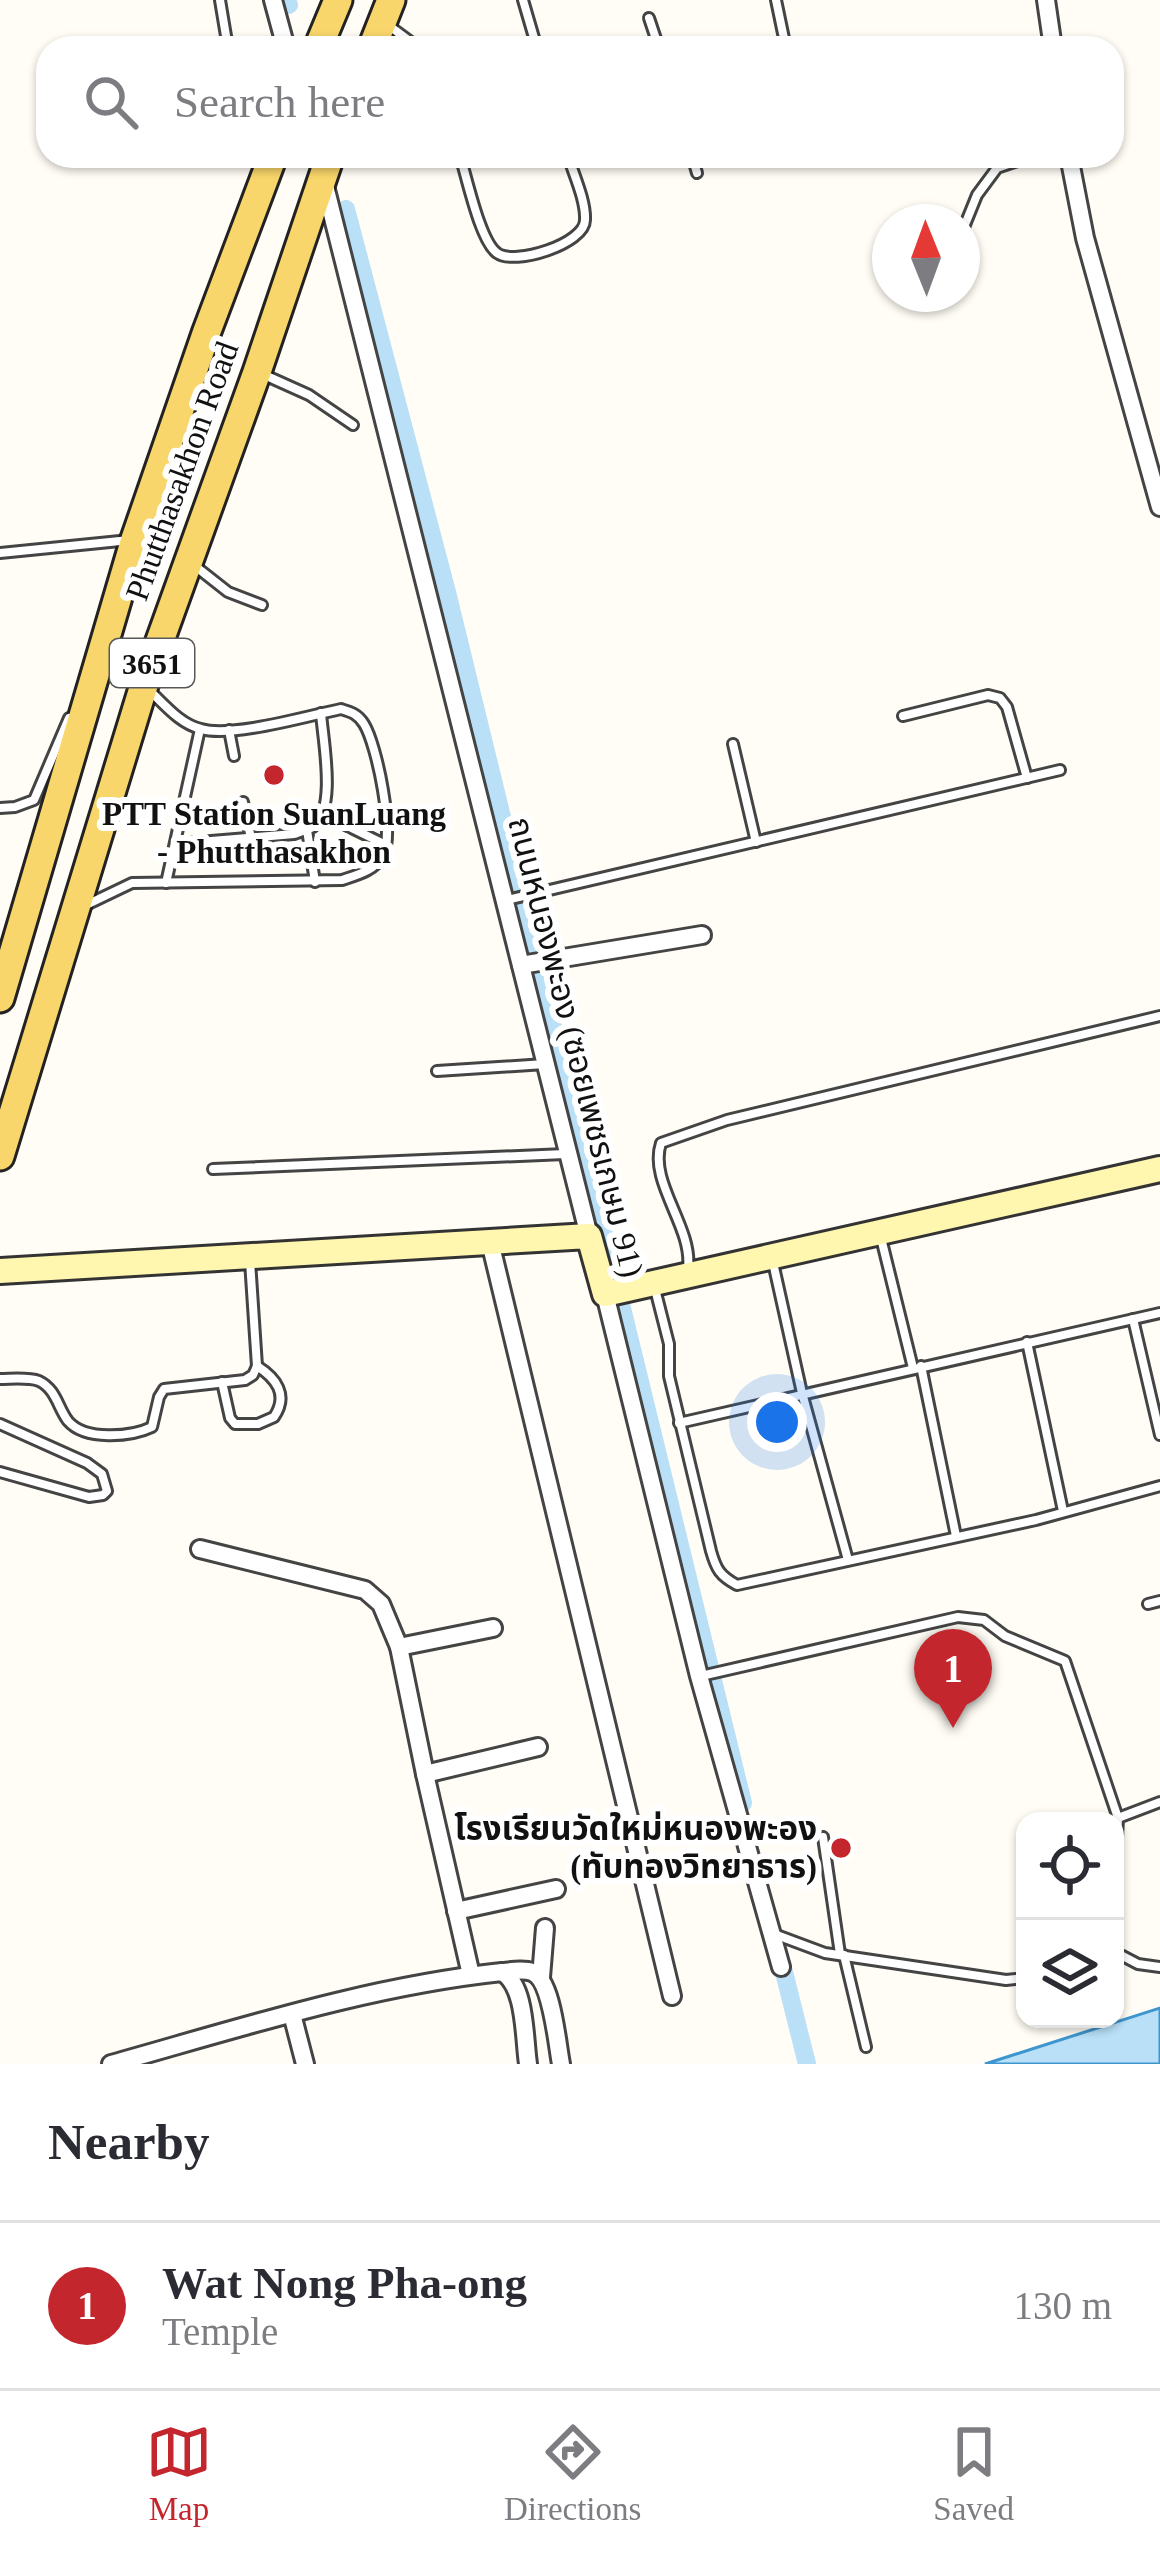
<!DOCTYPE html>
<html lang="en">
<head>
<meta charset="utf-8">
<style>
	:root { --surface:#fff; --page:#f7f7f7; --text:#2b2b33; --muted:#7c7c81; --line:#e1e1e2; --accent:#c4262e }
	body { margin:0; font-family:"Times New Roman","Noto Sans Thai",serif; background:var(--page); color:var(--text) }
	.controls { position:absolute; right:36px; bottom:36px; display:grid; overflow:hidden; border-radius:24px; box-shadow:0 3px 9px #0004 }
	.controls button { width:108px; height:108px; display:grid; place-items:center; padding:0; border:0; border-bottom:3px solid var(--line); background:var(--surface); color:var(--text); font:60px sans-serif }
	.compass { position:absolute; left:872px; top:204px; width:108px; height:108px; border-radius:50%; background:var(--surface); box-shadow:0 3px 9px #0004; rotate:359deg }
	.you { position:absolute; left:777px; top:1422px; width:42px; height:42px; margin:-30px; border:9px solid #fff; border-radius:50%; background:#1a73e8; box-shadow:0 0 0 18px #1a73e833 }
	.badge { display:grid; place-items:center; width:78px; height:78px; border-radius:50%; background:var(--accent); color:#fff; font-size:39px; font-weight:700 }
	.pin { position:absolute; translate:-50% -99px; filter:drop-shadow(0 3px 6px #0008) }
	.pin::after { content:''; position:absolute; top:63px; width:42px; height:36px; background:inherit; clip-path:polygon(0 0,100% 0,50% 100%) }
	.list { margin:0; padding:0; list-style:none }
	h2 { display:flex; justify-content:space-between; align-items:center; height:156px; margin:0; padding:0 48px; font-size:51px }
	h2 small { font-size:39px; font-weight:400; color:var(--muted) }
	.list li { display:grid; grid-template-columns:78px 1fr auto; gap:36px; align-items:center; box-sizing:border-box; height:168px; padding:0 48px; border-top:3px solid var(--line) }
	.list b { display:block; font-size:45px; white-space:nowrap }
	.list p { margin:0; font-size:39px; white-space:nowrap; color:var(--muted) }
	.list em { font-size:39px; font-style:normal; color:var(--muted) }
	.icon { flex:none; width:66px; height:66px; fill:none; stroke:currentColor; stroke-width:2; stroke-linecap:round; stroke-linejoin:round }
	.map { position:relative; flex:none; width:1160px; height:2064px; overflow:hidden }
	.search { position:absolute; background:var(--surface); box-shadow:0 3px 9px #0004; left:36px; right:36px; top:36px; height:132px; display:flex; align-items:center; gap:30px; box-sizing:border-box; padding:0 42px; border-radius:36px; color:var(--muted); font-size:45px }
	.sheet { height:324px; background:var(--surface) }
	nav { display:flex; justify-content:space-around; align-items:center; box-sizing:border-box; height:168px; border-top:3px solid var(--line); background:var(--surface); font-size:33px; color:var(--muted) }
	nav a { display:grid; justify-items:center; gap:6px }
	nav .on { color:var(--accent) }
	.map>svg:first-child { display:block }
	.water { fill:#b9e0f7; stroke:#3f96cf; stroke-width:3 }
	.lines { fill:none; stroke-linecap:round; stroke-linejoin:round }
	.canal { stroke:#b9e0f7; stroke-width:18 }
	.service-casing { stroke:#444; stroke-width:14 }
	.minor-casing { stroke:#444; stroke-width:22 }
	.secondary-casing { stroke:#333; stroke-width:30 }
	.primary-casing { stroke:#222; stroke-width:33 }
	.service { stroke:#fff; stroke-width:8 }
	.minor { stroke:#fff; stroke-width:16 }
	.secondary { stroke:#fff6b0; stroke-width:24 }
	.primary { stroke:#f9d66b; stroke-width:27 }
	.poi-dot { fill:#c4262e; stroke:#fff; stroke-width:4.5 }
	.labels { text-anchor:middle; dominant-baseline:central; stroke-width:12; stroke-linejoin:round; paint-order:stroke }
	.shield { fill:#fff; stroke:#585858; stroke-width:3 }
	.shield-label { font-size:30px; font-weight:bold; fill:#111 }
	.street-label { font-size:33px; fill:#111; stroke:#fff }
	.poi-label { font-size:33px; font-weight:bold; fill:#111; stroke:#fff }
</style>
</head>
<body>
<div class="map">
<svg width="1160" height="2064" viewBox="0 0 1160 2064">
	<rect width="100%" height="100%" fill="#fffdf5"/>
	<polygon class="water" points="1160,2008 1160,2064 985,2064"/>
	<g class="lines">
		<g class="canal">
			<polyline points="287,0 289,5"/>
			<polyline points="346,209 447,592 743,1803"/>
			<polyline points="779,1952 807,2064"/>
		</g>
		<g class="service-casing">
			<g id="service">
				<polyline points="220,0 228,48"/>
				<polyline points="523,0 537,48"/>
				<polyline points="776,0 786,48"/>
				<polyline points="649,18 659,48"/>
				<polyline points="388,25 419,48"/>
				<path d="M 460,156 C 467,178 480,241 497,253 C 514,266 585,244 585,220 C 586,201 574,175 568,156"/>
				<polyline points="692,156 697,173"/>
				<polyline points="962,232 977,195 997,168 1032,156"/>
				<polyline points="260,373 309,395 353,425"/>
				<polyline points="0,553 130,540"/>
				<polyline points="195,566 228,592 262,605"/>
				<polyline points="903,716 988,695 1000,698 1007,707 1027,778"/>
				<polyline points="229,730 234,756"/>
				<polyline points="733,744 756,842"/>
				<polyline points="243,802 251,838"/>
				<polyline points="0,808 15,807 34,800 69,718"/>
				<polyline points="323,814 386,845"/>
				<polyline points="307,830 315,882"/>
				<path d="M 175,844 L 294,834 C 297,833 310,829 313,827 C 337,809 323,741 321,713"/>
				<polyline points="166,883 200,729"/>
				<polyline points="507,900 1060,770"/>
				<path d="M 82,907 L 132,883 L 342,880 C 357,875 374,871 383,856 C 395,834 377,745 364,724 C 358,714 351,712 341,709 C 307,716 232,738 201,729 C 180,724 165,705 149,690"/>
				<polyline points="437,1071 545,1064"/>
				<polyline points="213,1169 565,1154"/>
				<polyline points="880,1234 913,1368"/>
				<polyline points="772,1258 802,1393 848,1560"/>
				<path d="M 688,1268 C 693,1227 648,1182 661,1143 L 727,1120 L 1160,1016"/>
				<path d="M 654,1285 L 669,1344 L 669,1376 L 711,1551 C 716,1569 720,1576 737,1585 L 1036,1520 L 1160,1486"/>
				<polyline points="1133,1319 1160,1435"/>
				<polyline points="1027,1342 1063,1511"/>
				<polyline points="921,1366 956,1536"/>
				<path d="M 0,1379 C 12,1379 28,1377 39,1381 C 56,1389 58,1408 68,1421 C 85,1441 131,1437 152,1427 L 159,1397 L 164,1389 L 245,1380 L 253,1375 L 257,1366 L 250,1261"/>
				<path d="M 222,1382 L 230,1418 L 235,1424 L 258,1424 L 274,1417 C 289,1395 276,1378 257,1366"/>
				<polyline points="679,1423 1160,1313"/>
				<polyline points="0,1424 87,1463 102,1474 107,1491 103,1495 89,1497 0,1472"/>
				<polyline points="1148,1604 1160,1601"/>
				<polyline points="701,1676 958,1617 984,1620 1005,1636 1065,1661 1118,1818"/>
				<polyline points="823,1837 840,1954"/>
				<polyline points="1115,1880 1118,1818 1160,1802"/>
				<polyline points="774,1934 825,1953 1006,1980 1025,1978"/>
				<polyline points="1115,1952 1138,1964 1160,1967"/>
				<polyline points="844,1955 866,2047"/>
			</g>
		</g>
		<g class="minor-casing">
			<g id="minor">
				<polyline points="273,0 286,48"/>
				<polyline points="1046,0 1053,48"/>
				<polyline points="1069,156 1085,238 1160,507"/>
				<polyline points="324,182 589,1236"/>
				<polyline points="521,965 702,935"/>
				<polyline points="490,1242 672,1996"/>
				<polyline points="605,1294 699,1676 781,1967"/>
				<polyline points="200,1549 365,1590 381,1604 399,1647 425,1774 471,1975"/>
				<polyline points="399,1647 493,1628"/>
				<polyline points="425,1774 538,1747"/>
				<polyline points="456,1911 556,1889"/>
				<path d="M 503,1972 C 512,1971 524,1969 532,1972 C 552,1979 557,2044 561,2064"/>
				<polyline points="541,1977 545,1928"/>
				<polyline points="292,2014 305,2064"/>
				<path d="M 111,2064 C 240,2028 369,1986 502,1972 C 526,1986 524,2037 528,2064"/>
			</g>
		</g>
		<g class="secondary-casing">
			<polyline id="secondary" points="0,1271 589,1236 605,1294 1160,1169"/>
		</g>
		<g class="primary-casing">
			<g id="primary">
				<polyline points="318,48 338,0"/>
				<polyline points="372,48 391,0"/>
				<polyline points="0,998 135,539 207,331 273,156"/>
				<polyline points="0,1156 144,685 257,372 330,156"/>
			</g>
		</g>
		<use href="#service" class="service"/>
		<use href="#minor" class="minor"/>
		<use href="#secondary" class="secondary"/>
		<use href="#primary" class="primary"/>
	</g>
	<g class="poi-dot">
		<circle cx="274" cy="775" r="12"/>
		<circle cx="841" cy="1848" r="12"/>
	</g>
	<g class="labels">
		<rect class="shield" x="110" y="639" width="84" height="48" rx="9"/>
		<g class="shield-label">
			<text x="152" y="663">3651</text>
		</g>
		<g class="street-label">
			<text transform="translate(182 471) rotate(-70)">Phutthasakhon Road</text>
			<text transform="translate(576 1047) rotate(76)">ถนนหนองพะอง (ซอยเพชรเกษม 91)</text>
		</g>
		<g class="poi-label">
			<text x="274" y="814">PTT Station SuanLuang<tspan x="274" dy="38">- Phutthasakhon</tspan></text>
			<text x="817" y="1829" text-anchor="end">โรงเรียนวัดใหม่หนองพะอง<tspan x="817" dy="38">(ทับทองวิทยาธาร)</tspan></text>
		</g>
	</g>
</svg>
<div class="controls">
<button><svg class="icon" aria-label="locate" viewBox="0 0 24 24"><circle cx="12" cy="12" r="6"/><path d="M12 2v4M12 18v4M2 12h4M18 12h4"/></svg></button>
<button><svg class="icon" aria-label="layers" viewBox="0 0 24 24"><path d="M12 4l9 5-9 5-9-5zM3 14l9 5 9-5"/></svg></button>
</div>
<svg class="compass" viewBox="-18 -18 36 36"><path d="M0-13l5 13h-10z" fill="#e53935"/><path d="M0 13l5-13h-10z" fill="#7c7c81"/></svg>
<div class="you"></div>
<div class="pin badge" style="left:953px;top:1728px">1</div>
<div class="search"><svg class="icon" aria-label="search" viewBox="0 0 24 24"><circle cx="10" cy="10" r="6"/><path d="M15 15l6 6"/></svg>Search here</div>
</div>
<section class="sheet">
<h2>Nearby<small></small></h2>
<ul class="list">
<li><span class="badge">1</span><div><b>Wat Nong Pha-ong</b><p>Temple</p></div><em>130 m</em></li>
</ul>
</section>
<nav>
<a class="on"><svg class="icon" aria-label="map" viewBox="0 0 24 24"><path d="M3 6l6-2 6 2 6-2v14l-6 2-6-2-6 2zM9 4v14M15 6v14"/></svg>Map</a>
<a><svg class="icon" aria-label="directions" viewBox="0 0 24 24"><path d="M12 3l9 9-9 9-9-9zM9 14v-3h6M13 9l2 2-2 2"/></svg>Directions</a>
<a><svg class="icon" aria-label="saved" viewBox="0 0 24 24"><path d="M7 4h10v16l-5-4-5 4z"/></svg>Saved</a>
</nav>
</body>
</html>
